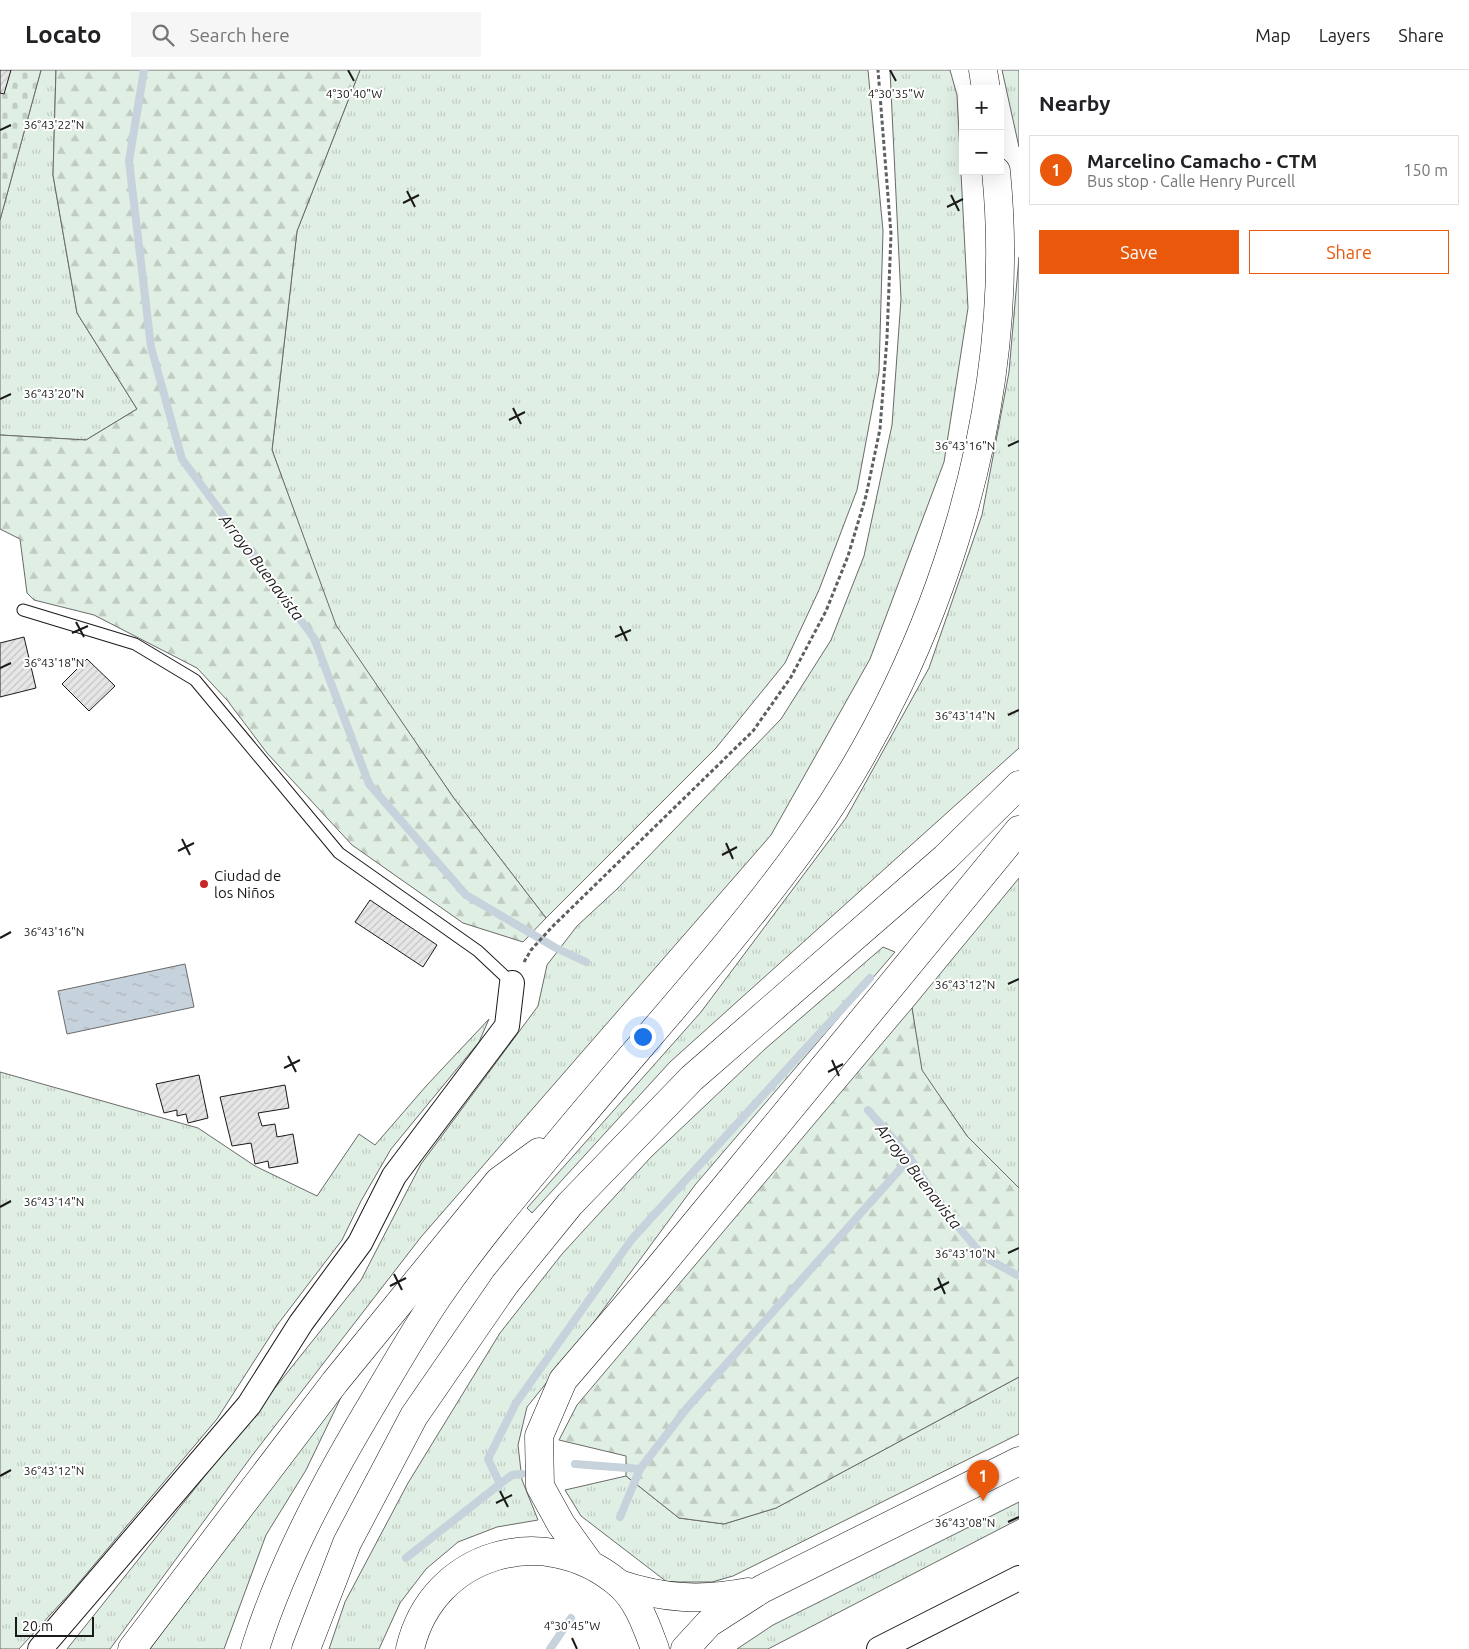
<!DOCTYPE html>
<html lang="en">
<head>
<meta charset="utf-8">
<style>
	:root { --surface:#fff; --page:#f6f6f6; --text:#202124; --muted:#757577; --line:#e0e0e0; --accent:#ea580c }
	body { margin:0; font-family:Ubuntu,sans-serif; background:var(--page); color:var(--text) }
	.controls { position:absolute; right:15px; top:15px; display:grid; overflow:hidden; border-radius:0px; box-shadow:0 5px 20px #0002 }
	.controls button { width:45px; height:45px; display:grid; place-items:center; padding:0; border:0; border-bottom:1px solid var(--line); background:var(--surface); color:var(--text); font:25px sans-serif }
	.scale { position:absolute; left:15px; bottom:12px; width:79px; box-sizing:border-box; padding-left:5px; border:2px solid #1a1a1a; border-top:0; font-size:14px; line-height:18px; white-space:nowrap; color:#1a1a1a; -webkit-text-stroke:4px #fff; paint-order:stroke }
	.you { position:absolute; left:642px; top:966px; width:18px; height:18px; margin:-12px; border:4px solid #fff; border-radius:50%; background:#1a73e8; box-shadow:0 0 0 8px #1a73e833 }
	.badge { display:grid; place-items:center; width:32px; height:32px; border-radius:50%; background:var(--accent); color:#fff; font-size:16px; font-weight:700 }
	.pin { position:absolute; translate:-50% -41px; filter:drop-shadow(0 1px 2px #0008) }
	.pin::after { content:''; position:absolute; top:26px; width:18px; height:15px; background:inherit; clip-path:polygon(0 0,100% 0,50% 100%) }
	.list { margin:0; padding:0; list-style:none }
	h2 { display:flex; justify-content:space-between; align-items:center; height:65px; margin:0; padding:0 20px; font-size:21px }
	h2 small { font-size:16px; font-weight:400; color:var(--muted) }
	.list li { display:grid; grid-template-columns:32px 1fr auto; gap:15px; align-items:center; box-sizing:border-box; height:70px; margin:0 10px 10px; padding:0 10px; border:1px solid var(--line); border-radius:0px }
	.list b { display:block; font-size:19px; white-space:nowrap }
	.list p { margin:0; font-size:16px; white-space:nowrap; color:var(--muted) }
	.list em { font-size:16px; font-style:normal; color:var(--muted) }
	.actions { display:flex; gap:10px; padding:15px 20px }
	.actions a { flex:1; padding:11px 0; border:1px solid var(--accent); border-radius:0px; text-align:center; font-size:18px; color:var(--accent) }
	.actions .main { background:var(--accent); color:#fff }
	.icon { flex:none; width:28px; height:28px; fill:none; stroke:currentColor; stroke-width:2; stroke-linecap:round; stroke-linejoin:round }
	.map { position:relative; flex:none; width:1019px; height:1579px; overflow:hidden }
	header { display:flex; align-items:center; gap:30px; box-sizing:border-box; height:70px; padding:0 25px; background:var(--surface); border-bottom:1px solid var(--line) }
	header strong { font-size:24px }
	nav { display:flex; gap:28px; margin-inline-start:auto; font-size:18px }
	.search { width:350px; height:45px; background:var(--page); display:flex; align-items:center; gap:12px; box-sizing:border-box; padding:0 18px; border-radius:0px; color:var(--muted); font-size:19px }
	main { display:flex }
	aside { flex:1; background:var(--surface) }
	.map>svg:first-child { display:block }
	.grass { fill:url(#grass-tufts); stroke:#6a6a6a }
	.forest { fill:url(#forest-firs); stroke:#6a6a6a }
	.cemetery { fill:url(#cemetery-stones); stroke:#6a6a6a }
	.water { fill:url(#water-ripples); stroke:#6a6a6a }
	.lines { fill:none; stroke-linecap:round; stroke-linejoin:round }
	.stream { stroke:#c6d2dc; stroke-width:8 }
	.building { fill:url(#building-hatch); stroke:#1a1a1a }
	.service-casing { stroke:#1a1a1a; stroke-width:13 }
	.minor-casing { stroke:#1a1a1a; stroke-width:26 }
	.primary-casing { stroke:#1a1a1a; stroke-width:29 }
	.motorway-casing { stroke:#1a1a1a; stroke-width:29 }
	.path { stroke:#5f5f5f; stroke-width:3; stroke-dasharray:4 2.5; stroke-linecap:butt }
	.service { stroke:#fff; stroke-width:11 }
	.minor { stroke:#fff; stroke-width:24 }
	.primary { stroke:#fff; stroke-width:28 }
	.motorway { stroke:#fff; stroke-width:28 }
	.ticks { fill:none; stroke:#1a1a1a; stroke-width:2 }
	.poi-dot { fill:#c62828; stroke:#fff; stroke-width:2 }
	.labels { text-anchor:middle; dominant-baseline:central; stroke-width:4; stroke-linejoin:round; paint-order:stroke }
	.poi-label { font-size:15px; fill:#1a1a1a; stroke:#fff; text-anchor:start }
	.water-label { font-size:16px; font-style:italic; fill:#1a1a1a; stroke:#fff }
	.ticks-label { font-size:12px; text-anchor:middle; fill:#1a1a1a; stroke:#fff; stroke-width:4; stroke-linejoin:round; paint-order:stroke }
</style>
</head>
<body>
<header>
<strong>Locato</strong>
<div class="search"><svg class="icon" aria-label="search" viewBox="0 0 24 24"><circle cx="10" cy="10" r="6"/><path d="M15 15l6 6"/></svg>Search here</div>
<nav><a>Map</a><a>Layers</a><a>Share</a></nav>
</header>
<main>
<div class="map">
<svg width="1019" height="1579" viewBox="0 0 1019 1579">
	<defs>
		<pattern id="grass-tufts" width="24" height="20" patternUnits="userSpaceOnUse" patternTransform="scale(1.25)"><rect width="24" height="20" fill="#e0efe3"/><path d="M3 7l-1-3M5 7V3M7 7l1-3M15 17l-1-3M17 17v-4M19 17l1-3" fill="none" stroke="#c0ccc2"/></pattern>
		<pattern id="forest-firs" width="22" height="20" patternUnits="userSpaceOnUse" patternTransform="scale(1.25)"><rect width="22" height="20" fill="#e0efe3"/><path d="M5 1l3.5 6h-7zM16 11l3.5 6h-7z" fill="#c0ccc2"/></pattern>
		<pattern id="cemetery-stones" width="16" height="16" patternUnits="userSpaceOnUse" patternTransform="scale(1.25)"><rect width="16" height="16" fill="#e0efe3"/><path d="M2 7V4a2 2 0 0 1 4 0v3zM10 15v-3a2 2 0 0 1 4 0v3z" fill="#c0ccc2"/></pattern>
		<pattern id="water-ripples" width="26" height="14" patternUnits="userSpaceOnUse" patternTransform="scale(1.25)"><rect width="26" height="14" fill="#c6d2dc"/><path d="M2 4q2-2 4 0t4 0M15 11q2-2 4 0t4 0" fill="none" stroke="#aab4bc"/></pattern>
		<pattern id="building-hatch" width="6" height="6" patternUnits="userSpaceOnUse" patternTransform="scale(1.25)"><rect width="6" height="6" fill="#e6e6e6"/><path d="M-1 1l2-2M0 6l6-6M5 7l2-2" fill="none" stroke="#c5c5c5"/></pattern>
	</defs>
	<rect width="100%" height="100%" fill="#fff"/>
	<g class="grass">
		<polygon points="41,0 56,0 53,105 77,243 137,339 86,370 0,365 0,150"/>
		<polygon points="360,0 868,0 883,161 879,302 857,420 819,520 785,593 716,678 546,848 453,727 335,555 272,380 297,161"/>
		<polygon points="890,0 950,0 957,25 968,238 944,392 870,589 771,765 421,1167 251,1387 110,1579 67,1579 361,1210 421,1094 538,936 547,895 577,856 617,819 781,649 831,570 864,486 892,355 901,229"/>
		<polygon points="1002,0 1019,0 1019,77"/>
		<polygon points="1019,187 1019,678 670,992 532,1143 527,1138 701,942 846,748 929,598 982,445 1009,302"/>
		<polygon points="1019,808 1019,1118 967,1066 921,1000 912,938"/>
		<polygon points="883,877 895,882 695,1115 580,1271 527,1337 518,1375 522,1410 538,1450 497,1457 458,1472 426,1499 400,1533 379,1579 329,1579 345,1532 408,1413 500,1263 562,1184 651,1087 765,979"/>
		<polygon points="489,949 479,972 391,1079 361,1131 342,1170 278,1254 217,1349 72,1521 19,1579 0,1579 0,1002 198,1058 255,1096 317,1126 359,1064 375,1075 427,1015"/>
		<polygon points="1019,1307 1019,1364 733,1506 712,1512 667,1512 581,1446 565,1420 626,1406 679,1448 724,1454 776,1438"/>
		<polygon points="346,1317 306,1400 266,1465 224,1579 150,1579"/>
		<polygon points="1019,1432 1019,1449 768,1579 737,1579 773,1555"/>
	</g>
	<g class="forest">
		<polygon points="56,0 360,0 297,161 272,380 336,555 453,727 546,848 523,872 463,853 352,775 267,683 227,630 197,598 94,545 34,530 27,523 20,469 0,459 0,365 86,370 137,339 77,243 53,105"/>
		<polygon points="912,938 922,1000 967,1066 1019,1118 1019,1307 776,1438 724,1454 679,1448 626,1406 626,1386 559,1370 577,1335"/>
	</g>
	<polygon class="cemetery" points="0,0 41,0 0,150"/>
	<polygon class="water" points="185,894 194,937 67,964 58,921"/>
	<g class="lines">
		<g class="stream">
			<polyline points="144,0 129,91 151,277 182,389 314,568 369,714 466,825 556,878 586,892"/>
			<polyline points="868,1040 910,1088 943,1139 984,1187 1019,1206"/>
			<polyline points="575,1394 640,1399"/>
			<polyline points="500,1414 488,1389 516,1333 632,1169 870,908"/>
			<polyline points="620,1447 640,1399 687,1338 910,1088"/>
			<polyline points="406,1488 500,1414 512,1405 522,1404"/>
			<polyline points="550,1579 571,1548"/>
		</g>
	</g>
	<g class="building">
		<polygon points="0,0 11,0 4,24 0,23"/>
		<polygon points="24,567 36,618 0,627 0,573"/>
		<polygon points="87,589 115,616 89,641 62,614"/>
		<polygon points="370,830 437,875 423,897 355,852"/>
		<polygon points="199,1005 208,1048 188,1053 186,1044 177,1046 177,1040 164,1043 156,1014"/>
		<polygon points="285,1015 289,1038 258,1043 262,1056 275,1054 277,1067 293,1064 298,1093 269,1098 268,1091 255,1094 251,1073 232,1076 220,1027"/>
	</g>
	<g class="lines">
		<g class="service-casing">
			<polyline id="service" points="23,540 135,574 195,610 339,783 478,881 512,913"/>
		</g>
		<g class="minor-casing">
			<g id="minor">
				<polyline points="40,1579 249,1335 301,1253 360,1173 394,1106 507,956 512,913"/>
				<polyline points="879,1579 1019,1508"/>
			</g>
		</g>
		<g class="primary-casing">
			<g id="primary">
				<path d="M 619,1514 C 664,1529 702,1531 748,1522"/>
				<path d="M 410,1579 C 432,1483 544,1451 618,1513 C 638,1530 646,1555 655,1579"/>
				<polyline points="685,1579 709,1553 762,1519 1019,1391"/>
			</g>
		</g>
		<g class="motorway-casing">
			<g id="motorway">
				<polyline points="983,0 986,19"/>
				<polyline points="589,1493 561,1454 540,1416 539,1366 563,1310 653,1205 1019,760"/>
				<polyline points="132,1579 335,1312 499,1111 539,1082"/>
				<path d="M 255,1579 C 283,1490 329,1406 377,1326 C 397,1292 417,1257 439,1225 C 479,1167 526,1112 571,1058 C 651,962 736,870 809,768 C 941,582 1019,330 996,101"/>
				<polyline points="306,1579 347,1473 414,1346 505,1214 570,1134 692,1008 945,788 1019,715"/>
			</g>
		</g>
		<polyline class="path" points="524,892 531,880 552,857 753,661 791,607 826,541 848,486 866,426 880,359 887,268 891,164 878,0"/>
		<use href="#service" class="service"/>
		<use href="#minor" class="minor"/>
		<use href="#primary" class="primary"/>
		<use href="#motorway" class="motorway"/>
	</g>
	<path class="ticks" d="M 348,0 L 354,11M 890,0 L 896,11M 0,60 L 11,55M 407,121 L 415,137M 951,125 L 959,141M 403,133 L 419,125M 947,137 L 963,129M 0,329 L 11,324M 513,338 L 521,354M 509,350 L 525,342M 1008,376 L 1019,371M 76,552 L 84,567M 620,556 L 627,571M 72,563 L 88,556M 615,567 L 631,560M 0,598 L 11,593M 1008,645 L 1019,640M 182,769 L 190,785M 726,773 L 733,789M 178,781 L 194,773M 722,785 L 737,777M 0,868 L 11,862M 1008,914 L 1019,909M 288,986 L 296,1002M 832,990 L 839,1006M 284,998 L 300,990M 828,1002 L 843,994M 0,1137 L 11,1131M 1008,1183 L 1019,1178M 394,1204 L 402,1220M 938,1208 L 945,1224M 390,1216 L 406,1208M 934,1220 L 949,1212M 0,1406 L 11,1400M 500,1421 L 508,1437M 496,1433 L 512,1425M 1008,1452 L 1019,1447M 572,1568 L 577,1579"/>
	<circle class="poi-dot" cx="204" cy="814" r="5"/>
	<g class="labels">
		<g class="poi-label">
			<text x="214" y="805">Ciudad de<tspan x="214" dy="17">los Niños</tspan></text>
		</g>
		<g class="water-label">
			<text transform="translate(262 497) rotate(53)">Arroyo Buenavista</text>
			<text transform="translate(919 1106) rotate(52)">Arroyo Buenavista</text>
		</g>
	</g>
	<g class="ticks-label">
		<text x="354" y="28">4°30'40"W</text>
		<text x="896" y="28">4°30'35"W</text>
		<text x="54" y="59">36°43'22"N</text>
		<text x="54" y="328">36°43'20"N</text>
		<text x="965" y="380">36°43'16"N</text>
		<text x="54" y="597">36°43'18"N</text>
		<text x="965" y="650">36°43'14"N</text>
		<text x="54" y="866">36°43'16"N</text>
		<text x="965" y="919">36°43'12"N</text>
		<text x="54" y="1136">36°43'14"N</text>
		<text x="965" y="1188">36°43'10"N</text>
		<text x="54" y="1405">36°43'12"N</text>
		<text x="965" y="1457">36°43'08"N</text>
		<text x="572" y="1560">4°30'45"W</text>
	</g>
</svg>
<div class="controls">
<button>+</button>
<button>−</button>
</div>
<div class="scale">20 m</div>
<div class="you"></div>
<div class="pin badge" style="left:983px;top:1431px">1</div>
</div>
<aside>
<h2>Nearby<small></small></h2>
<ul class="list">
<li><span class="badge">1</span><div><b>Marcelino Camacho - CTM</b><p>Bus stop · Calle Henry Purcell</p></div><em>150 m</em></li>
</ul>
<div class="actions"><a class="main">Save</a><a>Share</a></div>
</aside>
</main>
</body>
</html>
